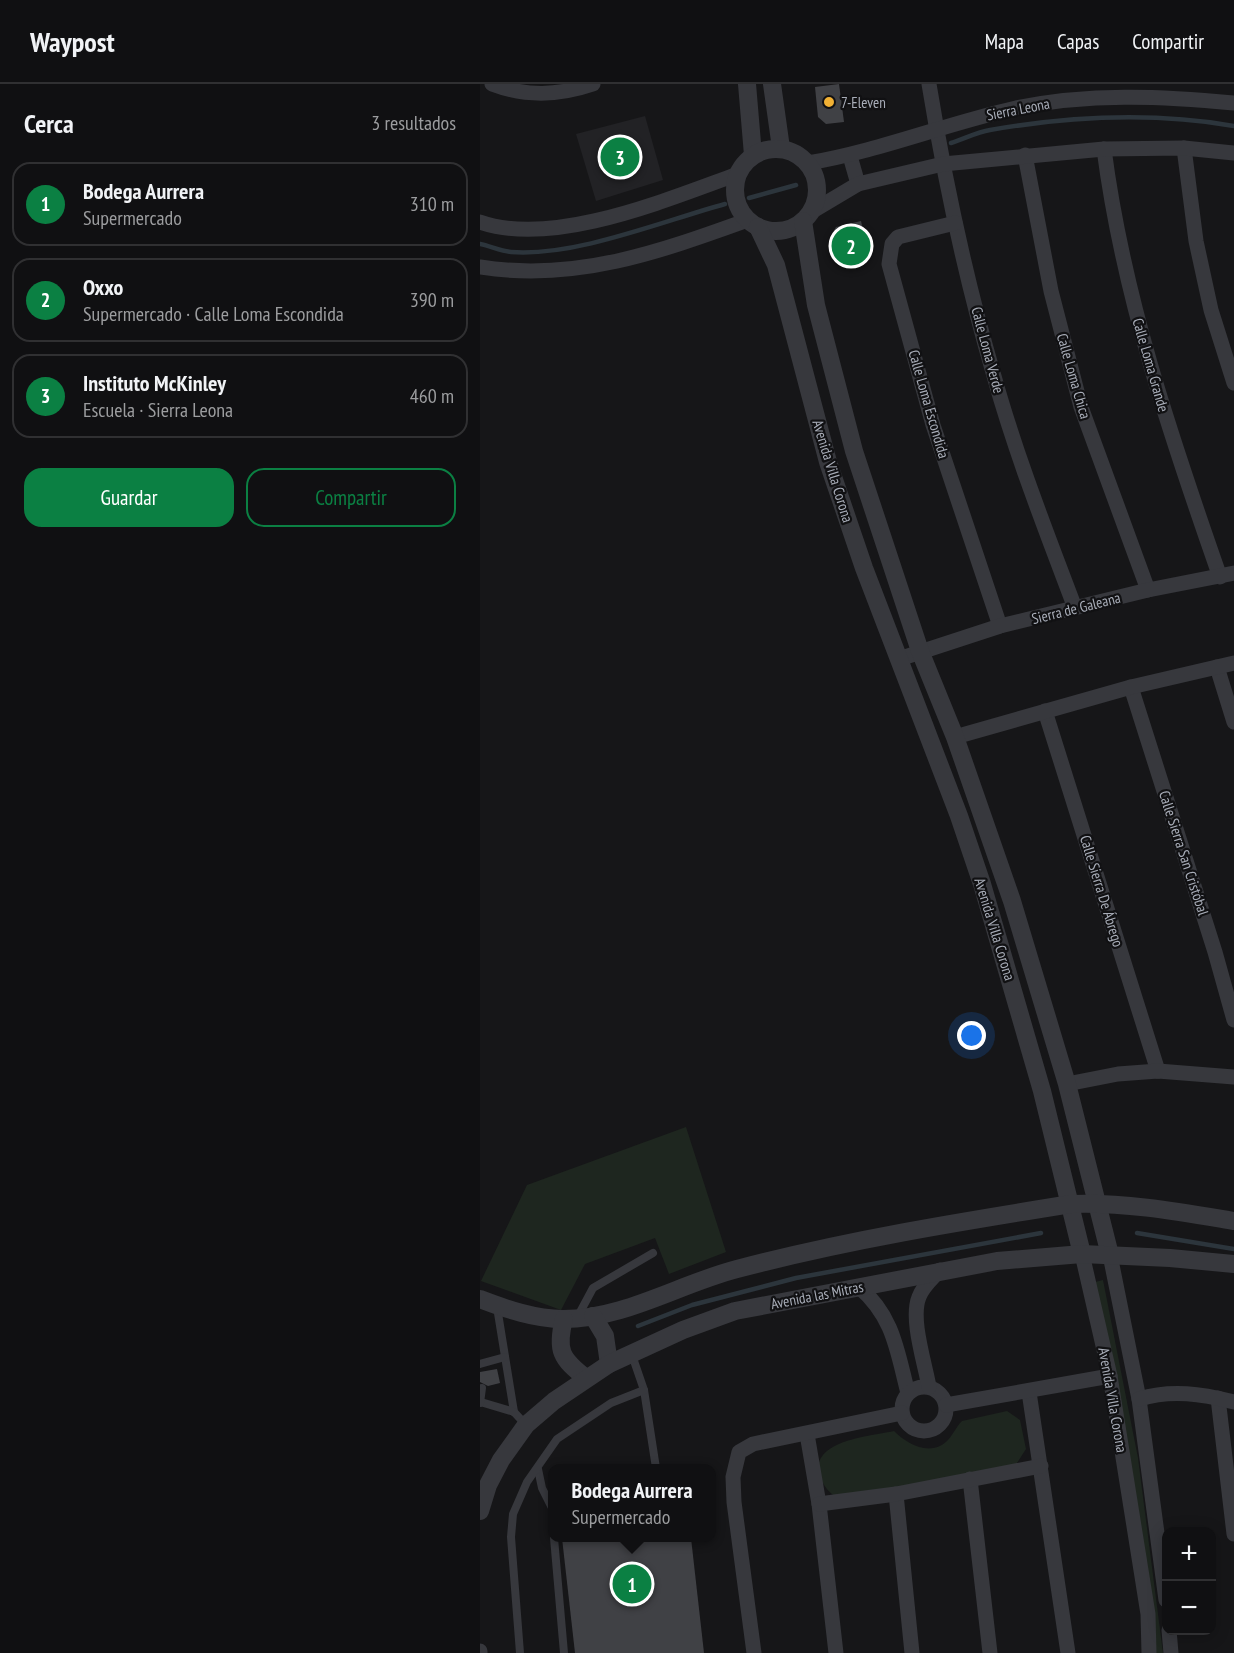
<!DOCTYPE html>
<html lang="es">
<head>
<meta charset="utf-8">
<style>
	:root { --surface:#101012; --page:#1e1e20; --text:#f1f3f6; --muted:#9c9d9f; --line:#303032; --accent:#0b8043 }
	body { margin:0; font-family:"PT Sans Narrow",sans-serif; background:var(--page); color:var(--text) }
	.controls { position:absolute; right:18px; bottom:18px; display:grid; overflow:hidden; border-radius:12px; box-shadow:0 3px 15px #0003 }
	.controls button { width:54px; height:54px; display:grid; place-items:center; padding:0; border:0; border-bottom:2px solid var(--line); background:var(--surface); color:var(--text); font:30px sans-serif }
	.you { position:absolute; left:492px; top:952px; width:21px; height:21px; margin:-15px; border:4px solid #fff; border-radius:50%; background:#1a73e8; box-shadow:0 0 0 9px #1a73e833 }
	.badge { display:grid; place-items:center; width:39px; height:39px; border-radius:50%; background:var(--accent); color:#fff; font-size:20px; font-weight:700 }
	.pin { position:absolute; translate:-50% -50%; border:3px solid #fff; box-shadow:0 2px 6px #0006 }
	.popup { position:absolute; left:68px; top:1380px; width:168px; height:78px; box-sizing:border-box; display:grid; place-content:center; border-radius:12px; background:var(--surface); filter:drop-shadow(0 2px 4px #0005); font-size:20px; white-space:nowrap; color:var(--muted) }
	.popup b { font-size:22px; color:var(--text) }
	.popup::after { content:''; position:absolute; left:50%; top:100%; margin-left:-12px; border:12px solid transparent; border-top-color:var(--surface) }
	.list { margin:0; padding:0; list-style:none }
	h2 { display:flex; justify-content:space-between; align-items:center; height:78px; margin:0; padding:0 24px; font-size:26px }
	h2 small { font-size:20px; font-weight:400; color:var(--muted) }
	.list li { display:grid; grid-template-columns:39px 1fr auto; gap:18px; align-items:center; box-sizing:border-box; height:84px; margin:0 12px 12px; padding:0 12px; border:2px solid var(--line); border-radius:18px }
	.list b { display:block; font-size:22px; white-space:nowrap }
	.list p { margin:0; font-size:20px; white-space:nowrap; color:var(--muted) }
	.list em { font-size:20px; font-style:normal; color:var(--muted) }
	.actions { display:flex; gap:12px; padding:18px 24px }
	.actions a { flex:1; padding:14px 0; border:2px solid var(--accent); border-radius:18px; text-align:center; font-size:21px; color:var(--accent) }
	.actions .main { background:var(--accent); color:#fff }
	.map { position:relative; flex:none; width:754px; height:1569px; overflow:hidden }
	header { display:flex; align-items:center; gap:36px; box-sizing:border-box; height:84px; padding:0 30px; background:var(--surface); border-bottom:2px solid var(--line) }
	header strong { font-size:28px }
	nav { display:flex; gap:33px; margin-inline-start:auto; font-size:21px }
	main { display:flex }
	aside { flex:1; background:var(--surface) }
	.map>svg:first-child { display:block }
	.built { fill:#222225 }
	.green { fill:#1e261f }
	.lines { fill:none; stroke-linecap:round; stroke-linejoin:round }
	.stream { stroke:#2c353c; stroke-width:4.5 }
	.building { fill:#404145 }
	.service { stroke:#37383d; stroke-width:8 }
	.minor { stroke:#37383d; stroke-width:15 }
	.tertiary { stroke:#37383d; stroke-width:18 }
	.poi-dot { fill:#f2b134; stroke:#111113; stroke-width:2 }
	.labels { text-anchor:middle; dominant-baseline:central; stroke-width:4.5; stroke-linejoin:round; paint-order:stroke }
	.poi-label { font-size:15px; fill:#a8adb8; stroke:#111113; text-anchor:start }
	.street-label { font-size:15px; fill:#a8adb8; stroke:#111113 }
</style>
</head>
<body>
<header>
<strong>Waypost</strong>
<nav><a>Mapa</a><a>Capas</a><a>Compartir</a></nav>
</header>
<main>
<aside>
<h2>Cerca<small>3 resultados</small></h2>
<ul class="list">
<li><span class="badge">1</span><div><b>Bodega Aurrera</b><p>Supermercado</p></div><em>310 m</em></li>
<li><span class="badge">2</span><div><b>Oxxo</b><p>Supermercado · Calle Loma Escondida</p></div><em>390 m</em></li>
<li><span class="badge">3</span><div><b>Instituto McKinley</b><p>Escuela · Sierra Leona</p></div><em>460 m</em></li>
</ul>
<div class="actions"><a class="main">Guardar</a><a>Compartir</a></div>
</aside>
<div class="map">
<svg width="754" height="1569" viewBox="0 0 754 1569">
	<rect width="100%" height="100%" fill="#161618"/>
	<polygon class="built" points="165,32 183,96 116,117 96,50"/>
	<g class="green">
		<polygon points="206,1043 246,1168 189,1190 175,1154 105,1180 81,1226 1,1197 47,1101"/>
		<polygon points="623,1196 658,1374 683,1569 672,1569 615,1198"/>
		<path d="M 527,1327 L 540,1336 L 546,1365 L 537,1379 L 530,1383 L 362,1417 C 350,1410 342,1402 339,1388 C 333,1356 392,1352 414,1347 C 427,1360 450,1373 467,1357 C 473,1351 476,1343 482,1337 Z"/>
	</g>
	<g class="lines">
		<g class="stream">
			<path d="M 471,59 C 484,55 497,48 510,46 C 591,32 673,28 754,42"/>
			<polyline points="269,114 316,101"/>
			<path d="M 0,160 C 10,162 21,167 31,168 C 95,173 183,137 245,120"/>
			<polyline points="657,1149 754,1165"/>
			<polyline points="158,1242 212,1221 316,1194 561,1149"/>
		</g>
	</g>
	<g class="building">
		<polygon points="359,0 364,38 346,40 338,33 335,3"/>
		<polygon points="381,137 389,172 359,176 351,152 356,143"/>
		<polygon points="17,1285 20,1299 8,1302 0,1298 0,1288"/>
		<polygon points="82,1454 211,1454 224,1569 95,1569"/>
	</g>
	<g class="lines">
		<g class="service">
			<polyline points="17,1223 34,1328"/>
			<polyline points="98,1232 113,1204 173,1169"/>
			<polyline points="152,1271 164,1306 176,1384"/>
			<polyline points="0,1280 25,1273"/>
			<polyline points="1,1318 34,1328 46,1341"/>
			<polyline points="0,1319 2,1304"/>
			<polyline points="58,1385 62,1404 72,1424"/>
			<polyline points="72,1424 72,1433"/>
			<polyline points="74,1454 84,1569"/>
			<polyline points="40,1569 31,1453 33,1430 47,1398 77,1355 131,1319 164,1306"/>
		</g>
		<g class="minor">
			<path d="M 12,0 C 46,13 78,12 113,0"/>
			<path d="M 449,0 C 465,98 486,196 514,292 C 536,371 566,447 595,524"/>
			<polyline points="704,64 716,157 731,226 754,299"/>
			<path d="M 624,65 C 643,212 691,353 740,493"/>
			<polyline points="545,71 571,207 601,323 668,506"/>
			<polyline points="370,72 378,100"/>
			<path d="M 328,79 C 399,67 465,40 536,24 C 608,9 681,12 754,19"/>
			<polyline points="331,128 378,100 463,80 624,65 704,64 754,69"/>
			<path d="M 0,138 C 73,164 188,115 258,90"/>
			<polyline points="475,139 418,153 412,160 409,180 453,341 520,542"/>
			<path d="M 0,183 C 96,198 179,168 268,136"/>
			<polyline points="419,575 520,542 668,506 754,489"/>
			<polyline points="737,583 754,638"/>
			<polyline points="651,603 735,868 754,936"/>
			<polyline points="565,627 678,987"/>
			<polyline points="475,653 651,603 754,579"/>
			<polyline points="587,1000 638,990 678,987 754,993"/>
			<polyline points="602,1170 630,1292 668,1530 669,1569"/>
			<polyline points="630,1171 659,1315 686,1516"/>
			<path d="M 379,1203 C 414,1233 417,1267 428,1309"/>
			<circle cx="444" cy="1325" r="22"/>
			<path d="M 449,1303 C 445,1279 430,1235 439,1213 C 443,1202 453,1194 460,1186"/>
			<polyline points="549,1308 588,1569"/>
			<polyline points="738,1314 754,1450"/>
			<path d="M 659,1315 C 692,1305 722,1310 754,1318"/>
			<polyline points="466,1321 630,1292"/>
			<polyline points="327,1350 339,1420 356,1569"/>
			<polyline points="490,1395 510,1569"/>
			<polyline points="416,1410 432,1569"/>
			<polyline points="339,1420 416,1410 561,1382"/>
			<polyline points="689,1546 691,1569"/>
			<polyline points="0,1567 0,1569"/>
			<polyline points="274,1569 254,1418 253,1393 259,1368 273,1360 422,1329"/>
		</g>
		<g class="tertiary">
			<polyline points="267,0 273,71"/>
			<polyline points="292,0 301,64"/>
			<circle cx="296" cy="106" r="41"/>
			<polyline points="323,137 336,221 374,367 440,567 475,653 532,817 587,1000 630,1171"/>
			<polyline points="278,143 296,181 348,378 384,484 479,732 502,800 562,1007 602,1170"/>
			<path d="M 0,1215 C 26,1225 55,1235 83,1235 C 144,1235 199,1200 257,1185 C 367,1156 479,1138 591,1120 C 646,1118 700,1128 754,1137"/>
			<polyline points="113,1232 125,1252 129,1280"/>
			<path d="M 84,1235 C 76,1266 81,1275 106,1294"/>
			<polyline points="0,1427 8,1401 21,1376 46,1341 74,1317 129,1280 203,1246 255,1227 517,1177 602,1170 690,1174 754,1180"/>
		</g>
	</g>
	<circle class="poi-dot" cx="349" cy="18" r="6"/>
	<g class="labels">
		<g class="poi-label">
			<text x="361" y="18">7-Eleven</text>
		</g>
		<g class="street-label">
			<text transform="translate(538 25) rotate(-11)">Sierra Leona</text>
			<text transform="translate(508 266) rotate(75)">Calle Loma Verde</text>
			<text transform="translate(671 281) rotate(74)">Calle Loma Grande</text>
			<text transform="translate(594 292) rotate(74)">Calle Loma Chica</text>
			<text transform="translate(449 320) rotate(74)">Calle Loma Escondida</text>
			<text transform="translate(353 387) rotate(73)">Avenida Villa Corona</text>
			<text transform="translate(596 524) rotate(-14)">Sierra de Galeana</text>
			<text transform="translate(704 769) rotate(72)">Calle Sierra San Cristóbal</text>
			<text transform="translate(622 807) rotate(73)">Calle Sierra De Ábrego</text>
			<text transform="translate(515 845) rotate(73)">Avenida Villa Corona</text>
			<text transform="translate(337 1211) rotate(-11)">Avenida las Mitras</text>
			<text transform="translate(633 1316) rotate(80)">Avenida Villa Corona</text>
		</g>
	</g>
</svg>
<div class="controls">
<button>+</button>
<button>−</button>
</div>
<div class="you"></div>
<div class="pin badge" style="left:152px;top:1500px">1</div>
<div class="popup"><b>Bodega Aurrera</b>Supermercado</div>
<div class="pin badge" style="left:371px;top:162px">2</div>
<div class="pin badge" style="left:140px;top:73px">3</div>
</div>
</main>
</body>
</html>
